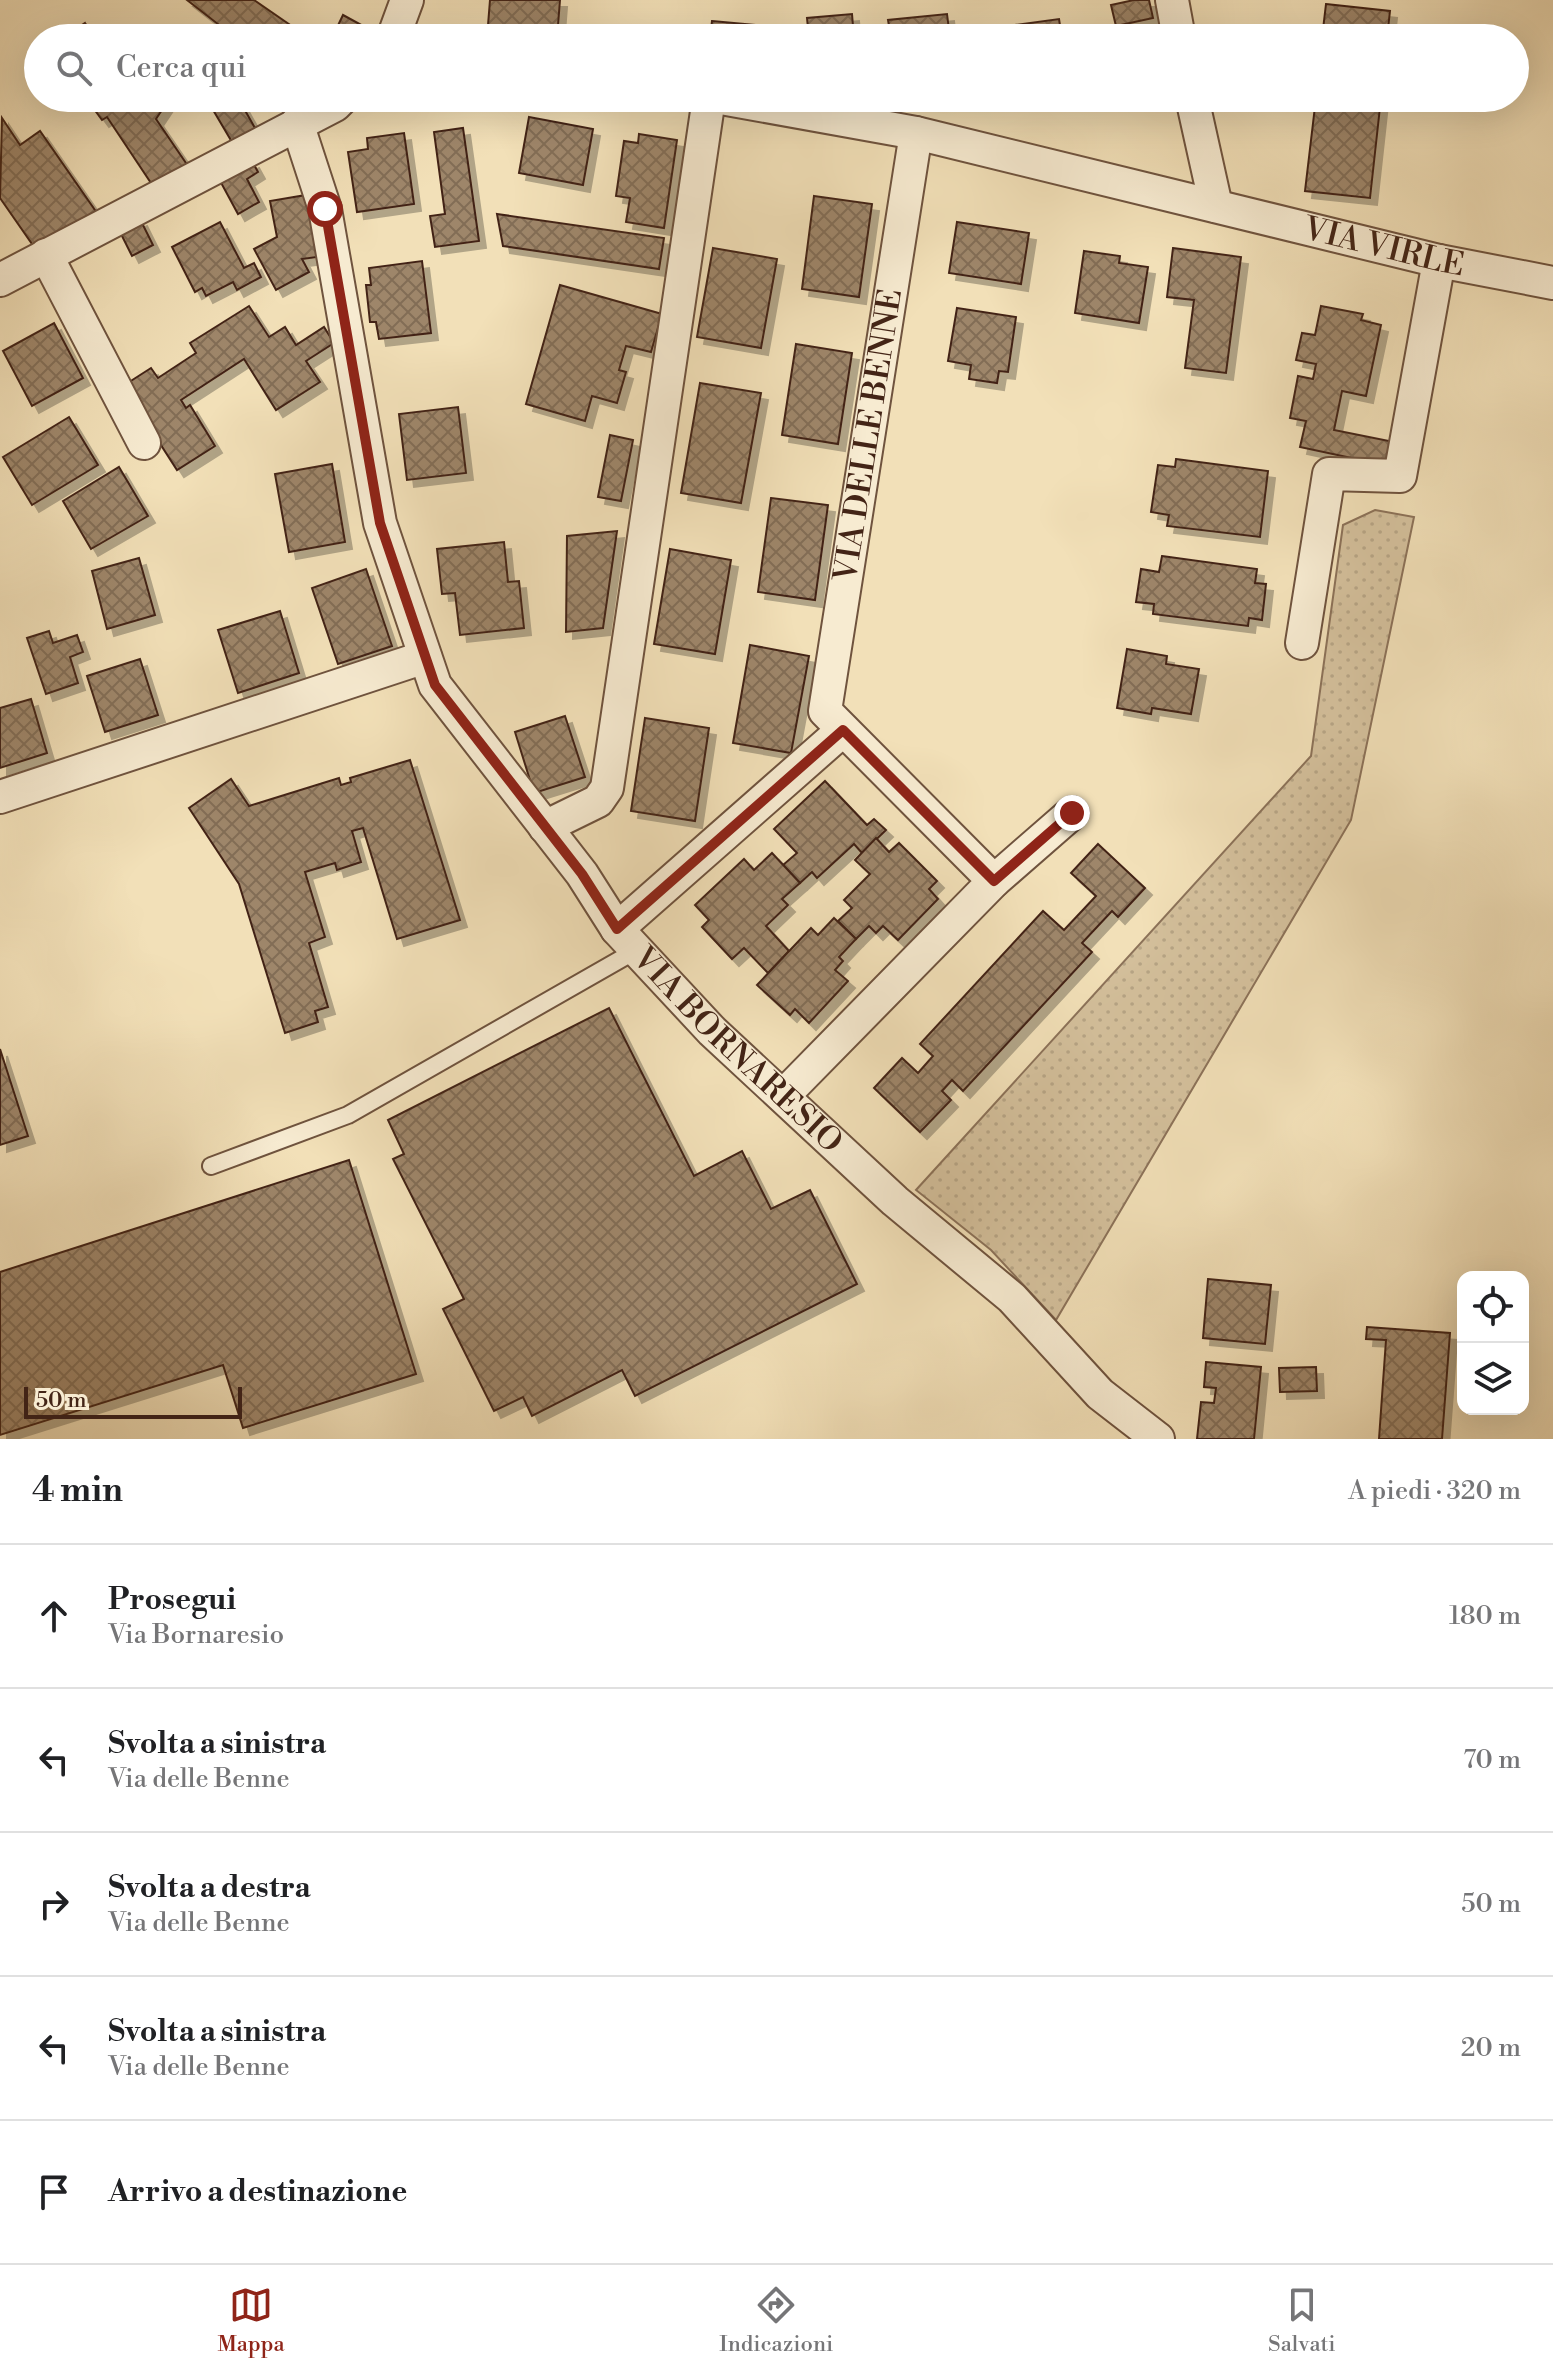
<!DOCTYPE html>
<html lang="it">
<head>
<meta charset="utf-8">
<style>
	:root { --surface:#fff; --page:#f6f6f6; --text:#202124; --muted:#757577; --line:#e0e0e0; --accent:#8f2418 }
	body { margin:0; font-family:"Libre Bodoni",serif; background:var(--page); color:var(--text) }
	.controls { position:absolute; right:24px; bottom:24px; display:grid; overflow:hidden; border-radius:16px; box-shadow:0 8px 32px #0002 }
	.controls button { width:72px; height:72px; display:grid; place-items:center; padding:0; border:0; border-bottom:2px solid var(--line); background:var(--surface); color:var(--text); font:40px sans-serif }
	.scale { position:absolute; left:24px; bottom:20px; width:218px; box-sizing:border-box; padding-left:8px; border:4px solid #432416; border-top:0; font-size:22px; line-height:28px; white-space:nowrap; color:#432416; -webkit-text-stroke:6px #f7ebd1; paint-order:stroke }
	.stop { position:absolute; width:24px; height:24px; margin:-18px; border:6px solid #8f2418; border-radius:50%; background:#fff }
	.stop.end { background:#8f2418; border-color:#fff; box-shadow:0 2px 8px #0008 }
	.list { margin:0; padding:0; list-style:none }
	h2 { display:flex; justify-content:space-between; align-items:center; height:104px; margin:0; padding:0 32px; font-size:34px }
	h2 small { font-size:26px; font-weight:400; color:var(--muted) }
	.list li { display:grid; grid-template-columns:52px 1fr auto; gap:24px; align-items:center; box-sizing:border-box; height:144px; padding:0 32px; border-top:2px solid var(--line) }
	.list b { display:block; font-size:30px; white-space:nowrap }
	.list p { margin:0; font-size:26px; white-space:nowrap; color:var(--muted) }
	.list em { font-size:26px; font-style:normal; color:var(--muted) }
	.icon { flex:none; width:44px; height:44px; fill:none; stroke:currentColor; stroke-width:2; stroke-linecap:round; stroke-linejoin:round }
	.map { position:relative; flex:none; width:1553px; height:1439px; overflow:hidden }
	.search { position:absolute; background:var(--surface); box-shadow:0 8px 32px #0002; left:24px; right:24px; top:24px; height:88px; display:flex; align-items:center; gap:20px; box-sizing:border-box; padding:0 28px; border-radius:44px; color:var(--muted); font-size:30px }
	.sheet { height:824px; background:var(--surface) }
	nav { display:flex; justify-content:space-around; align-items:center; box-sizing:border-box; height:112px; border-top:2px solid var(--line); background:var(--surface); font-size:22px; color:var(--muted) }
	nav a { display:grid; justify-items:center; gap:4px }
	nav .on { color:var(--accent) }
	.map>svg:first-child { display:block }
	.grass { fill:url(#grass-dots); stroke:#8c7259; stroke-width:2 }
	.building { fill:url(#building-cross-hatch); stroke:#432416; stroke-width:2; filter:url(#shadow) }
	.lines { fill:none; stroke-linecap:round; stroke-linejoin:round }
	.lane-casing { stroke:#6f533e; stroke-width:20 }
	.street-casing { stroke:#6f533e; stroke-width:36 }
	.lane { stroke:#f7ebd1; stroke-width:16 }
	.street { stroke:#f7ebd1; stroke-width:32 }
	.route { stroke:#8f2418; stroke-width:10 }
	.labels { text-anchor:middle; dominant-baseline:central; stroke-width:8; stroke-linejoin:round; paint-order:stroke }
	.street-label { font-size:32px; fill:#432416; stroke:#f7ebd1 }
</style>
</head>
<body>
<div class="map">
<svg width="1553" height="1439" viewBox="0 0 1553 1439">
	<defs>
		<pattern id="grass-dots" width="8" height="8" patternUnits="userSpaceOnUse" patternTransform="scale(2)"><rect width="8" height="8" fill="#d4c09c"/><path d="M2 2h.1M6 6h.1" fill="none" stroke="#b7a586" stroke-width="1.8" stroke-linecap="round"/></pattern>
		<pattern id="building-cross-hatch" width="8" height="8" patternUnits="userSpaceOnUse" patternTransform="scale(2)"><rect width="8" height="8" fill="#9e866a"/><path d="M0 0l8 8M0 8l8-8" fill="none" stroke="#826d56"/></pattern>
		<filter id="shadow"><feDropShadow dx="7" dy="7" stdDeviation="0" flood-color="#0004"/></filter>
	</defs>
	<rect width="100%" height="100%" fill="#f2e0b8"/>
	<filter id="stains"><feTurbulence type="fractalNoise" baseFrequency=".0025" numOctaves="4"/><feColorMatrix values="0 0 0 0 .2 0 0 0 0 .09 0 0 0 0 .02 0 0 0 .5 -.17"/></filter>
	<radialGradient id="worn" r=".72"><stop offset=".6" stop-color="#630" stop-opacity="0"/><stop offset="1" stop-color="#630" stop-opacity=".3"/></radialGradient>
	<polygon class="grass" points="1375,510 1414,517 1351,820 1056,1320 991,1250 916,1190 1311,756 1343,525"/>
	<g class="building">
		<polygon points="187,0 254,0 309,38 229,38 232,35"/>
		<polygon points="490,0 560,0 557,38 487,38"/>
		<polygon points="1134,0 1149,0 1153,18 1116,26 1111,5"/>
		<polygon points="1326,4 1390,11 1387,38 1322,38"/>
		<polygon points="852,14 854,38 809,38 807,18"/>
		<polygon points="947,14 950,38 891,38 888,20"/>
		<polygon points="343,15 376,33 374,38 332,38"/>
		<polygon points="1059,19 1062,38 994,38 993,28"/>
		<polygon points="712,21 767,26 766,38 710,38"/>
		<polygon points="85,23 95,38 63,38"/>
		<polygon points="86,98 170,98 156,119 188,166 155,189 107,117 102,120"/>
		<polygon points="206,98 238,98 255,128 232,142"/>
		<polygon points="1316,98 1381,98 1370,198 1305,191"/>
		<polygon points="529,117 593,129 583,185 519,173"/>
		<polygon points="2,118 20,145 40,131 97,213 39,254 0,198"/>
		<polygon points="463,128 479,241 435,247 430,216 445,214 434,132"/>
		<polygon points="404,133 414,204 357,212 348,152 368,149 367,138"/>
		<polygon points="639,134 677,140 664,228 626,222 630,198 616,196 624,141 638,143"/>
		<polygon points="252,161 258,172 247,179 259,202 238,214 219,179"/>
		<polygon points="306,195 317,257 302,259 309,272 276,290 254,249 277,237 270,201"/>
		<polygon points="814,196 872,204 859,297 802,289"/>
		<polygon points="497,214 664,238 659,269 503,246"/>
		<polygon points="140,219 153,245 132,256 119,230"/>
		<polygon points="220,222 244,268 254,263 261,277 237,290 233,282 206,296 202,288 195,292 172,247"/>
		<polygon points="957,222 1029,233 1021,284 949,273"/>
		<polygon points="713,248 777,259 761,348 697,337"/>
		<polygon points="1173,248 1241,257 1226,373 1185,368 1194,300 1167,297"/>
		<polygon points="1084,251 1120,256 1119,263 1148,267 1139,323 1075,313"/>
		<polygon points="422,261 431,333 379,339 376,322 370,322 366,285 371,285 369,268"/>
		<polygon points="560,285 662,314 651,352 626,346 619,370 626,372 617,403 592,396 585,421 526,404"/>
		<polygon points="249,306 269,337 285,327 296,345 324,327 334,343 306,361 320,382 276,410 244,359 181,400 186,408 190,405 215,446 177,470 123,386 151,368 158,378 196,353 190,343"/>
		<polygon points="1321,306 1363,314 1361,320 1381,325 1366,396 1342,391 1334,430 1394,442 1389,466 1300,447 1306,421 1290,418 1298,376 1313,379 1316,364 1296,360 1302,333 1315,335"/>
		<polygon points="957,308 1016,317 1008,372 999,371 997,383 969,379 971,365 948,361"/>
		<polygon points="54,323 83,378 32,406 3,351"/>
		<polygon points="796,344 852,353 838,444 782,435"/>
		<polygon points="700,383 761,393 741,503 681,493"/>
		<polygon points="458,407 466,473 407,480 399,414"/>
		<polygon points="69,417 98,465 32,505 3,457"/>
		<polygon points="610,435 633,440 621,501 598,497"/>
		<polygon points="1176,459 1268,471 1260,537 1167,526 1169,515 1151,512 1158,465 1175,467"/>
		<polygon points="332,464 345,542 289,552 275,474"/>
		<polygon points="119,467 148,516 91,549 63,501"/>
		<polygon points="771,498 828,505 815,600 758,592"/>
		<polygon points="617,531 603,628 566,632 567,536"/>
		<polygon points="504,542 508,582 519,581 524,628 460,635 455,593 442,594 437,549"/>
		<polygon points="670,549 731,560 715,654 654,644"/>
		<polygon points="1162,556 1257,569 1255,583 1266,584 1262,620 1249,618 1248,626 1153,614 1154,604 1136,602 1141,569 1159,572"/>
		<polygon points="139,558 155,615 107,629 92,571"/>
		<polygon points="366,569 392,646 338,664 312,588"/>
		<polygon points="280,611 299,673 238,693 218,630"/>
		<polygon points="49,631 53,643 77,635 83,652 70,657 78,683 46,694 27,638"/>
		<polygon points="750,645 809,656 791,753 733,743"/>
		<polygon points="1127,649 1167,656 1166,664 1199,669 1191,714 1152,708 1151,714 1117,708"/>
		<polygon points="140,659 158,715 105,732 87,676"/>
		<polygon points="31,699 47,753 0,768 0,708"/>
		<polygon points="565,716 585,777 534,793 515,732"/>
		<polygon points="645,718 709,728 695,821 631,811"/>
		<polygon points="410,760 460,920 397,939 363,828 352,831 361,862 337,870 335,863 305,872 325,937 309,943 328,1007 315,1011 318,1022 285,1033 239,884 189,808 231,779 249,806 339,778 341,785 351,782 350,778"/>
		<polygon points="825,781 867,825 874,819 886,830 862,853 854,844 817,878 812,872 800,883 783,865 797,853 774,829"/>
		<polygon points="876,838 889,852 899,843 937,881 929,889 938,899 898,940 883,926 876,933 869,926 856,939 838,921 852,908 844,900 870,874 855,860"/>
		<polygon points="1098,844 1145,888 1118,917 1112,911 1082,943 1092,952 963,1091 952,1080 942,1091 951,1100 920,1132 874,1088 902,1058 918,1073 933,1056 920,1044 1043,911 1064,930 1096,896 1071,873"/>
		<polygon points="772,853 800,883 782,899 788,905 766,926 789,951 768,973 744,948 732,959 702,927 709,920 695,905 744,859 754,870"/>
		<polygon points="834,918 856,939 839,957 843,961 835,970 848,981 809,1023 795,1009 790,1015 757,985 811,928 818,935"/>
		<polygon points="609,1008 694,1176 742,1151 771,1209 810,1190 857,1284 635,1396 622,1370 532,1416 523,1397 494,1411 443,1309 464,1299 393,1159 404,1154 388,1120"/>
		<polygon points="0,1049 28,1136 0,1145"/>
		<polygon points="349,1160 416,1374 243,1428 223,1365 0,1435 0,1272"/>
		<polygon points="1208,1279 1271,1285 1265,1344 1203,1338"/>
		<polygon points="1367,1327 1450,1333 1442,1439 1379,1439 1386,1340 1366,1339"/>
		<polygon points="1206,1362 1261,1367 1254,1439 1197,1439 1201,1402 1214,1403 1216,1388 1204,1387"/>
		<polygon points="1316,1367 1317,1391 1280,1392 1279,1368"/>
	</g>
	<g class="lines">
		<g class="lane-casing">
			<polyline id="lane" points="211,1166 348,1115 635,951"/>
		</g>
		<g class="street-casing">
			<g id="street">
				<polyline points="1172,0 1179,38"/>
				<polyline points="393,38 407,0"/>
				<path id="s1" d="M 721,98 L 916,133 L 1439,261 L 1553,283"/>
				<polyline points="1192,98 1216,206"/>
				<path id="s2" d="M 297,123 L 325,209 L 380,523 L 435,685 L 582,874 L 617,929 L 712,1031 L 895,1201 L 1012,1298 L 1100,1394 L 1158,1439"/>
				<polyline points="46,255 144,443"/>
				<polyline points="0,280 335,105 342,98"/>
				<polyline points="1302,643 1329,474 1400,476 1439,261"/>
				<polyline points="0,797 425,657"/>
				<polyline points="545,827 598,801 607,788 709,98"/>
				<polyline points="994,881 1072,813"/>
				<polyline points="617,929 843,730"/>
				<path id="s3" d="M 783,1096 L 994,881 L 825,711 L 916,133"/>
			</g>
		</g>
		<use href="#lane" class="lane"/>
		<use href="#street" class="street"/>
	</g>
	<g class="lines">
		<polyline class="route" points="325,209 380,523 435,685 582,874 617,929 843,730 994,881 1072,813"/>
	</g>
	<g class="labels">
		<g class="street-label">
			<text stroke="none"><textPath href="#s1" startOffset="680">VIA VIRLE</textPath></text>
			<text stroke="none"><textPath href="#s3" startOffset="820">VIA DELLE BENNE</textPath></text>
			<text stroke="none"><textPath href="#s2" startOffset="1056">VIA BORNARESIO</textPath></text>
		</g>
	</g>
	<rect width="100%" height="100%" filter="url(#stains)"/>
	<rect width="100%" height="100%" fill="url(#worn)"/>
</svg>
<div class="controls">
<button><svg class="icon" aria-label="locate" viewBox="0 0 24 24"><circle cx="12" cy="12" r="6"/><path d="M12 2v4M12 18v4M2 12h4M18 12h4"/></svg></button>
<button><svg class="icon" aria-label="layers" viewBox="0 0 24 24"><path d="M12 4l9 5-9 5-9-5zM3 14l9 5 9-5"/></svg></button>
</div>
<div class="scale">50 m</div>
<div class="stop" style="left:325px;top:209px"></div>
<div class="stop end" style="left:1072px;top:813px"></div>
<div class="search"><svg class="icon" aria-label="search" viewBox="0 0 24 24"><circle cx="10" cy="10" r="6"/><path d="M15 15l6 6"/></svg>Cerca qui</div>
</div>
<section class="sheet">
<h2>4 min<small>A piedi · 320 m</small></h2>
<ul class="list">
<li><svg class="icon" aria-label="ahead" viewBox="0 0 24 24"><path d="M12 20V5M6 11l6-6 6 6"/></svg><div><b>Prosegui</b><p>Via Bornaresio</p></div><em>180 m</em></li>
<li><svg class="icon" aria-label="left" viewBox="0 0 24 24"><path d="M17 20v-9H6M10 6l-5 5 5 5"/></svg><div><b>Svolta a sinistra</b><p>Via delle Benne</p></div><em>70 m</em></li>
<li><svg class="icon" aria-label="right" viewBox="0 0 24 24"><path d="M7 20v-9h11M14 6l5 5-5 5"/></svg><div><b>Svolta a destra</b><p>Via delle Benne</p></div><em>50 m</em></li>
<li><svg class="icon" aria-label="left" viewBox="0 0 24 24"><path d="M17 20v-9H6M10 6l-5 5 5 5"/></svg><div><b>Svolta a sinistra</b><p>Via delle Benne</p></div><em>20 m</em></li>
<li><svg class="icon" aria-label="arrive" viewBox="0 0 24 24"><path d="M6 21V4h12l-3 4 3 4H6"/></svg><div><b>Arrivo a destinazione</b></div></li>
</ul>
</section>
<nav>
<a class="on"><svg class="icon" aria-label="map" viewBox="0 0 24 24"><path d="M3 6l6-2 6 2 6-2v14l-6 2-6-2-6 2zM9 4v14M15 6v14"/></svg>Mappa</a>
<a><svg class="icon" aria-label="directions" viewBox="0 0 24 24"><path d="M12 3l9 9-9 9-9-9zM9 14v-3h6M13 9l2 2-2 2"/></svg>Indicazioni</a>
<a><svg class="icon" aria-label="saved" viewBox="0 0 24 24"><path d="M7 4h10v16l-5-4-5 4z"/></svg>Salvati</a>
</nav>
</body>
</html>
